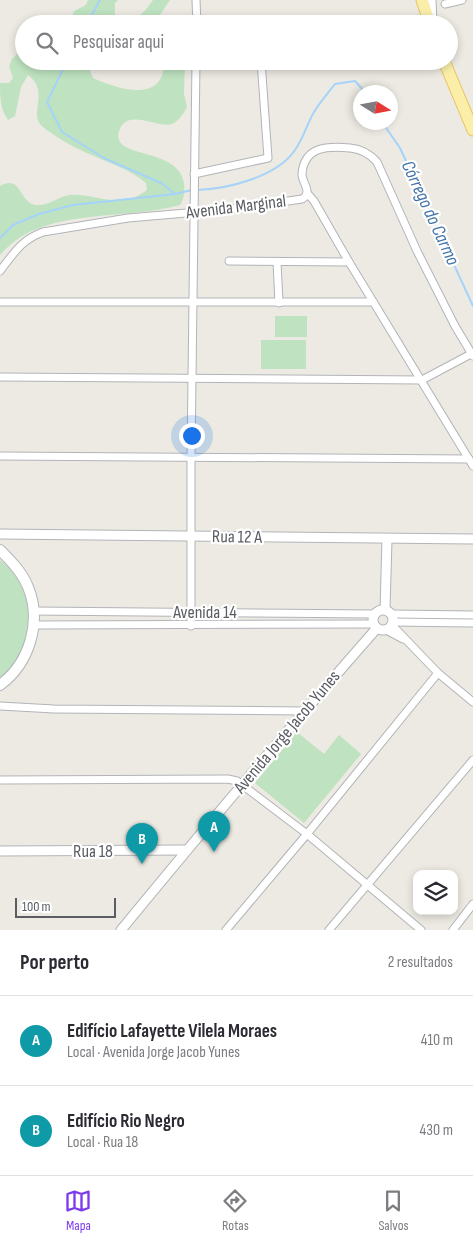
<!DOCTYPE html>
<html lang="pt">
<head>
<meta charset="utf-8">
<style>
	:root { --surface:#fff; --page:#f2f2f3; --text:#2b2b33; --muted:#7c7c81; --line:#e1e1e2; --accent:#7c3aed }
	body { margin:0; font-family:"Sofia Sans Condensed",sans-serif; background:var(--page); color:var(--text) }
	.controls { position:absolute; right:15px; bottom:15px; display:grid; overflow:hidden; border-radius:10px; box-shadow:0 2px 8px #0003 }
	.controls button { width:45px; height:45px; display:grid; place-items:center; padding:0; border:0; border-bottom:1px solid var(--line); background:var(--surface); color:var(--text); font:25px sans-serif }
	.compass { position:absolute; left:353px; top:85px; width:45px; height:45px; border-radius:50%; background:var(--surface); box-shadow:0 2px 8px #0003; rotate:101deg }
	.scale { position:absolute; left:15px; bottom:12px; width:101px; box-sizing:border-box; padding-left:5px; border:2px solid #5a5d62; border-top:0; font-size:14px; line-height:18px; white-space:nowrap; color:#5a5d62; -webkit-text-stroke:4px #fff; paint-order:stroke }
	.you { position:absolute; left:191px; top:435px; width:18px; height:18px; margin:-12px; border:4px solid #fff; border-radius:50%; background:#1a73e8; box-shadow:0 0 0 8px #1a73e833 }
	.badge { display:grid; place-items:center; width:32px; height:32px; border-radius:50%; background:var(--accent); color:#fff; font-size:16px; font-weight:700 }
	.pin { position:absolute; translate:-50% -41px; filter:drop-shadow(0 1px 2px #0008) }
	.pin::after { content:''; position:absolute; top:26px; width:18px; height:15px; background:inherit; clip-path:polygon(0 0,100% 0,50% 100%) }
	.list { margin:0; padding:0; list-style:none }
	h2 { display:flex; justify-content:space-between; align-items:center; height:65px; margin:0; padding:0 20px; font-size:21px }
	h2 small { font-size:16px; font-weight:400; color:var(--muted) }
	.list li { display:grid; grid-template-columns:32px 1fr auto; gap:15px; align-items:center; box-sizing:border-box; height:90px; padding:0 20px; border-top:1px solid var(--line) }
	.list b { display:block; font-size:19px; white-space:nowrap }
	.list p { margin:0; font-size:16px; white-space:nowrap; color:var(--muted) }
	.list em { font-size:16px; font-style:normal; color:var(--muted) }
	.icon { flex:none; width:28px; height:28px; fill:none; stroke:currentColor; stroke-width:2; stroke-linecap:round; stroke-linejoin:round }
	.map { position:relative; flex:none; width:473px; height:930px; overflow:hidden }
	.search { position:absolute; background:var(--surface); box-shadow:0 2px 8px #0003; left:15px; right:15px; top:15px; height:55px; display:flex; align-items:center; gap:12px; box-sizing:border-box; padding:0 18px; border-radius:28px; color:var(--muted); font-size:19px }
	.sheet { height:245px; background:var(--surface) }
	nav { display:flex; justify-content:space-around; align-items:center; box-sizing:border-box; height:70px; border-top:1px solid var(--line); background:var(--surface); font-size:14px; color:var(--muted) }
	nav a { display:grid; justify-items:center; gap:2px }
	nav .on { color:var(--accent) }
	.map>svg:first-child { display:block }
	.green { fill:#bfe3c0 }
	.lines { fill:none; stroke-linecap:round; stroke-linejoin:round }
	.stream { stroke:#a5d3fa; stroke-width:2 }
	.minor-casing { stroke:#b2b4b9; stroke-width:9 }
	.tertiary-casing { stroke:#b2b4b9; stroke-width:11 }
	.secondary-casing { stroke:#b4b6bc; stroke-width:12 }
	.primary-casing { stroke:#e8c45f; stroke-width:13 }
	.minor { stroke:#fff; stroke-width:7 }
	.tertiary { stroke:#fff; stroke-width:9 }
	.secondary { stroke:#fff; stroke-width:10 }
	.primary { stroke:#faeea9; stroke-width:11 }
	.labels { text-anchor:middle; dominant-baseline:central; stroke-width:4.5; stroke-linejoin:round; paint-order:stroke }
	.street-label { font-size:18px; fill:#5a5d62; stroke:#fff }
	.water-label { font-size:19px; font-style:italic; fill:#4374aa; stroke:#fff }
</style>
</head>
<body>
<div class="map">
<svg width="473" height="930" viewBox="0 0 473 930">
	<rect width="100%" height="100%" fill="#eceae2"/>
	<g class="green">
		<path d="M 88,0 L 118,0 L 115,3 L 115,17 C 131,28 144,13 153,0 L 170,0 L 154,24 L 70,24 L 74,11 L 86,5 Z"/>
		<path d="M 24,47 L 24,61 L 102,61 L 94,66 L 90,71 L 93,78 C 117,89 165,105 164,61 L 185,61 L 184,94 L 187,107 C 184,113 178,122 172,124 C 158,129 127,107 119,131 C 110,160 178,146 184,183 C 185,192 184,198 180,205 C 132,218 80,211 34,230 C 21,235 9,245 0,255 L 0,186 C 20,175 19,198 32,204 C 45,209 57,197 69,195 C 97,192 118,212 147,190 L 146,183 C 131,170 112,164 94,156 C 77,149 58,139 43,127 C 27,114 51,92 28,75 L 21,87 L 15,116 L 8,120 C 0,109 0,96 0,83 L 9,83 L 13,78 L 9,66 L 12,59 Z"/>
		<rect x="275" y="316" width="32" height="21"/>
		<rect x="261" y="340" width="45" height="29"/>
		<path d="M 0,560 C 38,587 38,653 0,680 Z"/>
		<polygon points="297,732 324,754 339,735 361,754 304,823 255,783"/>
	</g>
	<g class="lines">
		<g class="stream">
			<polyline points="87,24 100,0"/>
			<polyline points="67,61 47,102 62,132 104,158 161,183 175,194"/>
			<polyline points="382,122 400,148 473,306"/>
			<path d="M 197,190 C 227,189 277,177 295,150 C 303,139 307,124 314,112 C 320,102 328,93 335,84 L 355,81 L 365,92"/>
			<polyline points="0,238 13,225 39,214 73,205 175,194 192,190"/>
		</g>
		<g class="minor-casing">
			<g id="minor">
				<polyline points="196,0 197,24"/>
				<polyline points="445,4 462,0"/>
				<polyline points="194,174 268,158 261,61"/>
				<polyline points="307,193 314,201 349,262 473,466"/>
				<polyline points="229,261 349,262"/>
				<polyline points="277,262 279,303"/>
				<path d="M 0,271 C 14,253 21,240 43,232 L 128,218 L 233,209 L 302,199 C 305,197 306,197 307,193 C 308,187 302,181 302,174 C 304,146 328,146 350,148 C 361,149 370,154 377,162 L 417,251 L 455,326 L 473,356"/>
				<polyline points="0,302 373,302"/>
				<polyline points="0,377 422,380 471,354"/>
				<polyline points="0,456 469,459"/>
				<polyline points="34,611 375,614"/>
				<polyline points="391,614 473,615"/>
				<polyline points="392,622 473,623"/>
				<polyline points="391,624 438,673 473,702"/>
				<polyline points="34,625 374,624"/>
				<polyline points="191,626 191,457 196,61"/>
				<polyline points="386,630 403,639"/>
				<polyline points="0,706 54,709 304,711"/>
				<polyline points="0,780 228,779 237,781 307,834 421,930"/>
				<polyline points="226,930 307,834 438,673"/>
				<polyline points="329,930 473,760"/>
				<polyline points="453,930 473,904"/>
			</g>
		</g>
		<g class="tertiary-casing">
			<g id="tertiary">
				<polyline points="431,0 432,24"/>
				<polyline points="0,534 473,539"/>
				<polyline points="385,610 387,539"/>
				<circle cx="383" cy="620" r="10"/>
				<polyline points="0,851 187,850"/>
				<path d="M 121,930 C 205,828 290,727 377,628"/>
			</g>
		</g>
		<g class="secondary-casing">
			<path id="secondary" d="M 0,550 C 11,561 22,572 28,587 C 42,621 30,663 0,685"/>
		</g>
		<g class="primary-casing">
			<g id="primary">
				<polyline points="422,0 430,24"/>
				<polyline points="444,61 473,130"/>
			</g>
		</g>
		<use href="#minor" class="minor"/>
		<use href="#tertiary" class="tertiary"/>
		<use href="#secondary" class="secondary"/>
		<use href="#primary" class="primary"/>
	</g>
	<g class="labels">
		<g class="street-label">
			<text transform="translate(236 207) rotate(-7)">Avenida Marginal</text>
			<text transform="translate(237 537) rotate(1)">Rua 12 A</text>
			<text x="205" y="612">Avenida 14</text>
			<text transform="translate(287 732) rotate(-50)">Avenida Jorge Jacob Yunes</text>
			<text x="93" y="851">Rua 18</text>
		</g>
		<g class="water-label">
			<text transform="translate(430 213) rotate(65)">Córrego do Carmo</text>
		</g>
	</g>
</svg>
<div class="controls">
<button><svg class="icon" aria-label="layers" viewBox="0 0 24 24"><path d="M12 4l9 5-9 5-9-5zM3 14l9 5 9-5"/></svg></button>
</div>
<svg class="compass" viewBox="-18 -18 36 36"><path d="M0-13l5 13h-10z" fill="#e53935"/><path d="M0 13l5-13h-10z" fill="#7c7c81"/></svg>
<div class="scale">100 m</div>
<div class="you"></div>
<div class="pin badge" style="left:214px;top:852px;background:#0f9aa8">A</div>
<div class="pin badge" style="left:142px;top:864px;background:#0f9aa8">B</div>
<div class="search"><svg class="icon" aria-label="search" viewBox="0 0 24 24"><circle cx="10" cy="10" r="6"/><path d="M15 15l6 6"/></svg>Pesquisar aqui</div>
</div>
<section class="sheet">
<h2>Por perto<small>2 resultados</small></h2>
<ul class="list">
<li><span class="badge" style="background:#0f9aa8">A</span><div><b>Edifício Lafayette Vilela Moraes</b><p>Local · Avenida Jorge Jacob Yunes</p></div><em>410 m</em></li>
<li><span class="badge" style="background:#0f9aa8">B</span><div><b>Edifício Rio Negro</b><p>Local · Rua 18</p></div><em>430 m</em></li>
</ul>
</section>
<nav>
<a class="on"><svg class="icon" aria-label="map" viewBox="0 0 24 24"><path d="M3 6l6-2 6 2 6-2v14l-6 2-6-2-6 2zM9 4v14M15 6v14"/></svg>Mapa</a>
<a><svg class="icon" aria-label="directions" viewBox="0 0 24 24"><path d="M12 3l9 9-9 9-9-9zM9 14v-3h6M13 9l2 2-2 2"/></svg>Rotas</a>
<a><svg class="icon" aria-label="saved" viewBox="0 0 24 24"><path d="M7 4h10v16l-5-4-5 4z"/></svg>Salvos</a>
</nav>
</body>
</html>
